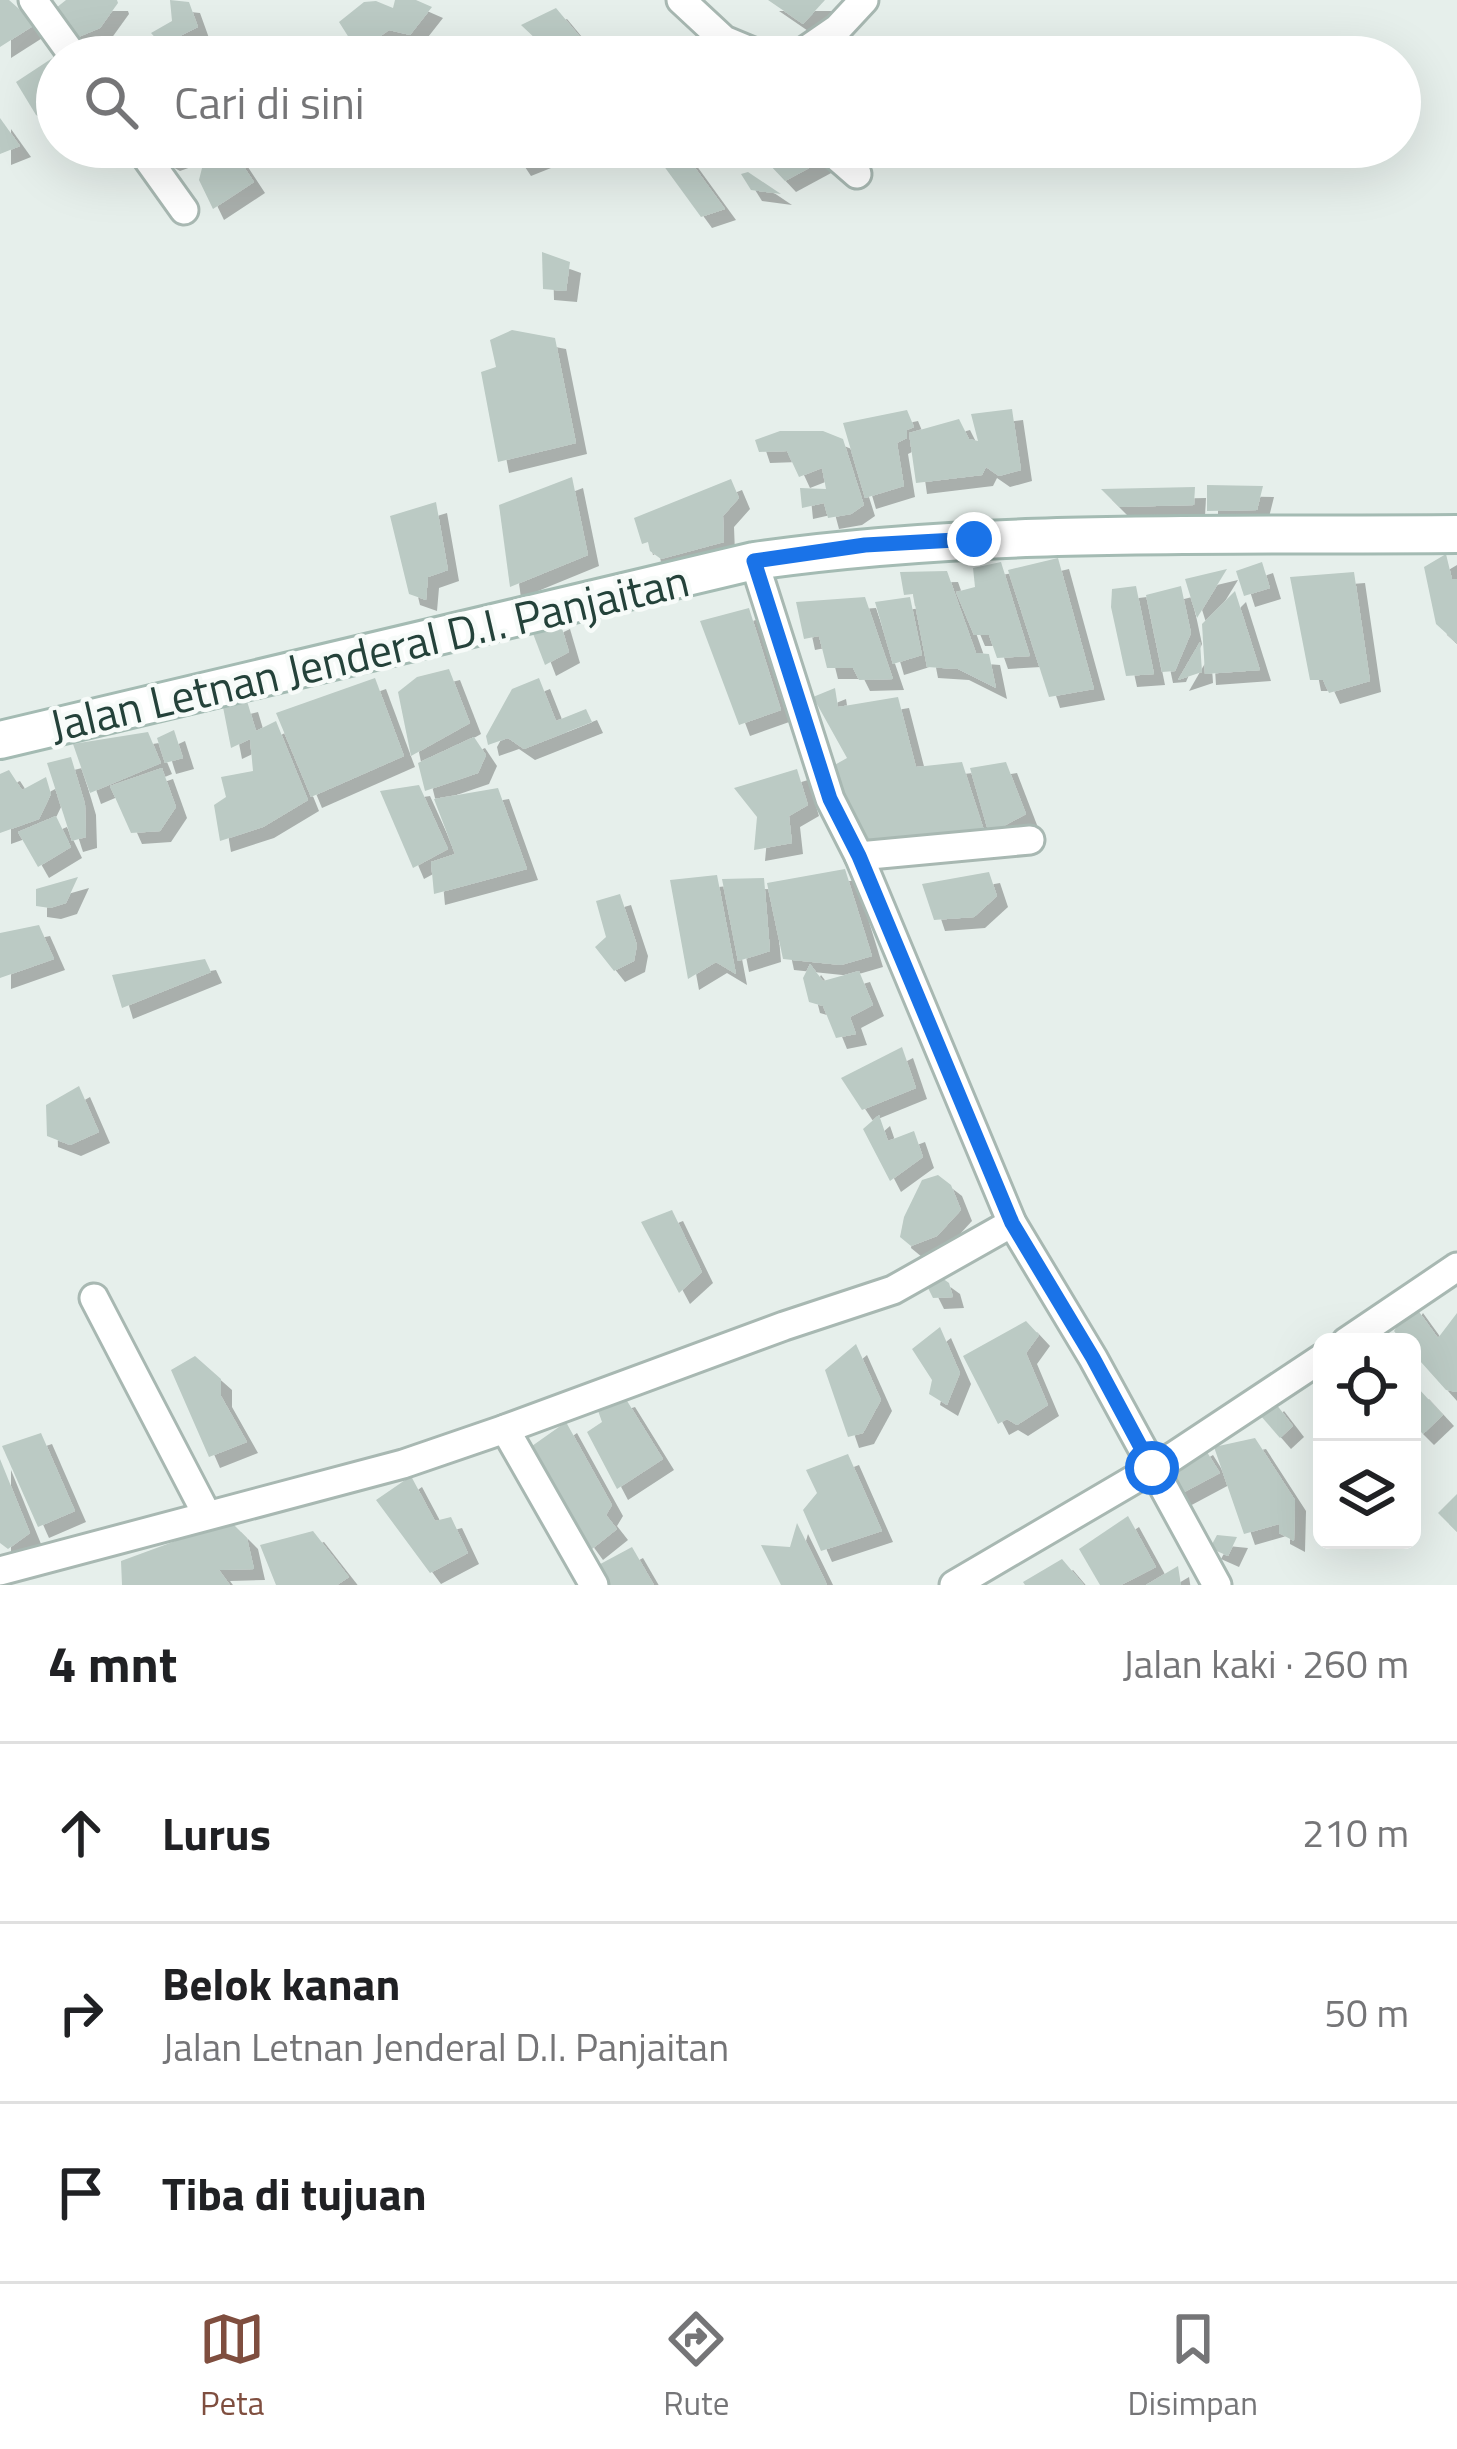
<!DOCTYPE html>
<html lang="id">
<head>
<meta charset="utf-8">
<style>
	:root { --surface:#fff; --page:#f2f2f2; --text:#202124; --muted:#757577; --line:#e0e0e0; --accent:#7f4e3f }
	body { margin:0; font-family:"Titillium Web",sans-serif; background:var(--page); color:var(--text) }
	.controls { position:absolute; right:36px; bottom:36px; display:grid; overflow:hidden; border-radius:18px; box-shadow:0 12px 48px #0002 }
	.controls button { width:108px; height:108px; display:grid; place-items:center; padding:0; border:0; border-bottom:3px solid var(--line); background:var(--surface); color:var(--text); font:60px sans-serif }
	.stop { position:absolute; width:36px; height:36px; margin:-27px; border:9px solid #1a73e8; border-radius:50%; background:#fff }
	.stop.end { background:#1a73e8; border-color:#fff; box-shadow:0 3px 12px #0008 }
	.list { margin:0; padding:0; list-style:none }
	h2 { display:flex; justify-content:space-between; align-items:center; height:156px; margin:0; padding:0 48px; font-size:51px }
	h2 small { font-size:39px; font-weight:400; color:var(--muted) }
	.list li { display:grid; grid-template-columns:78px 1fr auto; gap:36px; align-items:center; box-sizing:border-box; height:180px; padding:0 48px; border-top:3px solid var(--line) }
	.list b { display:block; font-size:45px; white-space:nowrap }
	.list p { margin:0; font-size:39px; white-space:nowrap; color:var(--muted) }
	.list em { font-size:39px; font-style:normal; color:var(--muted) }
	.icon { flex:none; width:66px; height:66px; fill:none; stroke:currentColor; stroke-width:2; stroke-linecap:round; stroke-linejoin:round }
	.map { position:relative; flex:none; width:1457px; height:1585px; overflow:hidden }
	.search { position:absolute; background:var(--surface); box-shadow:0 12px 48px #0002; left:36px; right:36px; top:36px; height:132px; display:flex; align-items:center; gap:30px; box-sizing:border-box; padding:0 42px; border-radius:66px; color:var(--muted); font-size:45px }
	.sheet { height:696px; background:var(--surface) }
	nav { display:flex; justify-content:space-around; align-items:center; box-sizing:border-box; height:168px; border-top:3px solid var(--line); background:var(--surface); font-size:33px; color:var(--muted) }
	nav a { display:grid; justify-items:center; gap:6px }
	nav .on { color:var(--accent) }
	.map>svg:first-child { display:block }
	.building { fill:#bbcac4; filter:url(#shadow) }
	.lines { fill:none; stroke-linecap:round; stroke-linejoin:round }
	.street-casing { stroke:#a8b8b2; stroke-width:33 }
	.secondary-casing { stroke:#a4bbb3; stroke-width:42 }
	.street { stroke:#fff; stroke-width:27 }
	.secondary { stroke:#fff; stroke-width:36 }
	.route { stroke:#1a73e8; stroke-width:15 }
	.labels { text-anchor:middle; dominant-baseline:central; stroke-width:9; stroke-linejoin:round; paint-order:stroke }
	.street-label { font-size:45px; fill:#24423a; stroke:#f7fbf9 }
</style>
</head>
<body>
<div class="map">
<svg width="1457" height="1585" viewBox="0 0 1457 1585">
	<defs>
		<filter id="shadow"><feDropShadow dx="11" dy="11" stdDeviation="0" flood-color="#0004"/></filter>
	</defs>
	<rect width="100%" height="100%" fill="#e6efeb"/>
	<g class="building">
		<polygon points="0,0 9,0 36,24 0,47"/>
		<polygon points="66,0 117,0 118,3 100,28 76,38 56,8"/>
		<polygon points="170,0 189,2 198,27 162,45 151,33 172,21"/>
		<polygon points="395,0 416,0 432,7 410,35 389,30 358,52 339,22 364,2 376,1 393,8"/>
		<polygon points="768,0 825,0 803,24"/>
		<polygon points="556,8 581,38 561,57 555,57 521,25"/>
		<polygon points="711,37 732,57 693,57"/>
		<polygon points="57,55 57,127 36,115 16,82"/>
		<polygon points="0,118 20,146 0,154"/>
		<polygon points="145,147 231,147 254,182 213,209 199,180 205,156 194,151 169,160"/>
		<polygon points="530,147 535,147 540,157 520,165 514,156"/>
		<polygon points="650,147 680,147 725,209 701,217"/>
		<polygon points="753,147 812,147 822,161 785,181"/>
		<polygon points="748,172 781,194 751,190 741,174"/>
		<polygon points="542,252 570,262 566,291 543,289"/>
		<polygon points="512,330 555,338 576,443 498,462 481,372 496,367 490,340"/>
		<polygon points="1012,409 1021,470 999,476 986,467 982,475 916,483 909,433 959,419 969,439 978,441 971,414"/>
		<polygon points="907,410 914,427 907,430 907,438 897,443 904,486 865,498 843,423"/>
		<polygon points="780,431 823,431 843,439 864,505 851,514 828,518 824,503 802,508 800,488 826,489 822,468 799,477 787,451 759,452 755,440"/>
		<polygon points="572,477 588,555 510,587 499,505"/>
		<polygon points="731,479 739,498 723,516 724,542 661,559 650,551 648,542 642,544 634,518"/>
		<polygon points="1207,485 1263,486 1257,510 1207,511"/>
		<polygon points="1195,487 1194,505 1119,507 1101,489"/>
		<polygon points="436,502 448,570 428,577 426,600 409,594 390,516"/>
		<polygon points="1446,554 1452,579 1457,579 1457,643 1436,624 1424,567"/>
		<polygon points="1058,558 1094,689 1049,697 1008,570"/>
		<polygon points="1001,562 1030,656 997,658 989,635 974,635 956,592 975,587 973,568"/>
		<polygon points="1262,562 1270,588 1244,596 1236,571"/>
		<polygon points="1227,569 1197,618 1185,579"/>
		<polygon points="947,571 976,653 989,654 996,688 958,669 927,667 913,594 904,595 900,572"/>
		<polygon points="1354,572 1370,681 1329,693 1323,680 1310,680 1290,577"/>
		<polygon points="1136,586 1154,674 1126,676 1111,607 1112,589"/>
		<polygon points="1181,586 1191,633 1175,671 1162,672 1146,595"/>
		<polygon points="1235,591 1260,670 1205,674 1202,624"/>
		<polygon points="865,597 893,679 859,680 853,668 827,668 819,636 804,639 796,602"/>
		<polygon points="910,597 922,655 893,664 875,602"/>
		<polygon points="749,608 781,710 739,725 700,621"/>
		<polygon points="559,618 569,652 545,665 532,631"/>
		<polygon points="1200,642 1202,672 1178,680"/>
		<polygon points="449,669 470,723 411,756 398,692 417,677"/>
		<polygon points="375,678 404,756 311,797 276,713"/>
		<polygon points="539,678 556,721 586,709 592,722 524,749 508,738 488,745 486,736 512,689"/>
		<polygon points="835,688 838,707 898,697 916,767 962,762 984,830 860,849 844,794 838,789 831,767 847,758 813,697"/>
		<polygon points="247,701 256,731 276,721 308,800 263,827 220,841 214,805 226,797 221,777 253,771 250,739 231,748 223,707"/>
		<polygon points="174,730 183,758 165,763 157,738"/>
		<polygon points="148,732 161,763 90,793 73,744"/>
		<polygon points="474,737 486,755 478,773 425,791 418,763"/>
		<polygon points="71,757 85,804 86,837 72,841 47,763"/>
		<polygon points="1006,762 1026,814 989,834 970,768"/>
		<polygon points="162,768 176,807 160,831 131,833 110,786"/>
		<polygon points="797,769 808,805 789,816 792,843 754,850 757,817 734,788"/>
		<polygon points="9,770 22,790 46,777 51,794 39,819 0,833 0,774"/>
		<polygon points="419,785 448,849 413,868 380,791"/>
		<polygon points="498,788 527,869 434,894 431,862 455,854 434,799"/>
		<polygon points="56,816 71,847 38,867 18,832"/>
		<polygon points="845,869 872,956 841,965 783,959 767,883"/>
		<polygon points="989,872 997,896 974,917 934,920 922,884"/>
		<polygon points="717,875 736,974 716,962 688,979 670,880"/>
		<polygon points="78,877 66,903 50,908 36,906 36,889"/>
		<polygon points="764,878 770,951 738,961 722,879"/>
		<polygon points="620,894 637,945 634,961 614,971 595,947 606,937 596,901"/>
		<polygon points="39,925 54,959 0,978 0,933"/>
		<polygon points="205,959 211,972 122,1008 112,975"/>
		<polygon points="810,964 823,981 859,971 873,1005 850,1017 856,1034 836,1038 823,1006 809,1002 803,978"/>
		<polygon points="902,1047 916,1088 862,1110 841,1078"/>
		<polygon points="79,1086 99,1132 70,1145 47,1136 46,1105"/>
		<polygon points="879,1115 888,1141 914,1131 923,1157 890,1181 863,1129"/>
		<polygon points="938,1175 951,1185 961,1210 937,1236 911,1246 900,1237 904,1217 922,1180"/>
		<polygon points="672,1210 702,1272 679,1293 641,1222"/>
		<polygon points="938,1275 949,1283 953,1297 933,1298 925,1282"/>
		<polygon points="1412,1302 1438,1338 1457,1313 1457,1392 1446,1390 1412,1352 1412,1342 1403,1342 1394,1331"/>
		<polygon points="1026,1321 1039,1335 1026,1353 1048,1405 1017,1425 1007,1419 998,1424 963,1356"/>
		<polygon points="940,1327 960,1373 947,1405 929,1394 932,1380 912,1349"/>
		<polygon points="856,1344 881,1400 863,1433 848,1437 825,1370"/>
		<polygon points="195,1356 221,1379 221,1396 247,1442 209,1457 171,1370"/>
		<polygon points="1418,1388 1443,1415 1423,1434 1412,1423 1412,1392"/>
		<polygon points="624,1396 663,1459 617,1489 587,1432 602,1422 596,1405"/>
		<polygon points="1273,1400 1293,1426 1280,1438 1260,1415"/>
		<polygon points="566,1422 612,1505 606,1515 617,1529 592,1549 576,1527 566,1528 532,1446"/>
		<polygon points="41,1433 75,1511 38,1527 2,1446"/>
		<polygon points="1255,1438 1295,1500 1294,1541 1279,1533 1279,1524 1244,1534 1214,1447"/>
		<polygon points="1202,1444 1220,1473 1175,1497 1158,1470"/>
		<polygon points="848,1454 882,1531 821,1551 803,1510 817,1493 806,1470"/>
		<polygon points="0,1459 30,1533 8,1549 0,1543"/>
		<polygon points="411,1476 435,1521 451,1517 468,1553 430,1573 376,1500"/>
		<polygon points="1457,1494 1457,1532 1438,1513"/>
		<polygon points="1128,1516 1156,1567 1121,1585 1100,1585 1079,1549"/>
		<polygon points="230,1521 247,1538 254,1569 219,1570 230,1585 122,1585 121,1561"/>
		<polygon points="797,1523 823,1576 827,1585 781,1585 761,1545 790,1547"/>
		<polygon points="313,1531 349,1577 337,1585 276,1585 260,1545"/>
		<polygon points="1217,1535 1237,1537 1228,1556 1210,1548"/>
		<polygon points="632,1547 654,1585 603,1585 591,1569"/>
		<polygon points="1062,1559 1084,1585 1025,1585 1023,1582"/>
		<polygon points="1178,1566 1181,1585 1146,1585"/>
	</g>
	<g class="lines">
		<g class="street-casing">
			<g id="street">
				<polyline points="33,0 74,57"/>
				<polyline points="681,0 724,40 765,57"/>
				<polyline points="796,57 838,28 864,0"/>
				<polyline points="139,147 184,210"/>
				<polyline points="826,147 857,174"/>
				<polyline points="754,561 830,799 859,856 1012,1223 1093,1358 1217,1585"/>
				<polyline points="859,856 1030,840"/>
				<polyline points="94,1298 207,1515"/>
				<polyline points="1346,1342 1457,1267"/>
				<polyline points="505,1429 594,1585"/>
				<polyline points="0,1571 403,1464 505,1429 784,1326 893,1290 1012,1223"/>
				<polyline points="954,1585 1174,1456 1322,1358"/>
			</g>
		</g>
		<g class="secondary-casing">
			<path id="secondary" d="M 0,740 L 754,561 C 986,528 1223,536 1457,534"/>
		</g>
		<use href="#street" class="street"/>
		<use href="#secondary" class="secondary"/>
	</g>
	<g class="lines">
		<polyline class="route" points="974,539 865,545 754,561 830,799 859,856 1012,1223 1093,1358 1152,1468"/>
	</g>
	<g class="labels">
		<g class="street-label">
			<text transform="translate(369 652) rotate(-13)">Jalan Letnan Jenderal D.I. Panjaitan</text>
		</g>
	</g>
</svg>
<div class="controls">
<button><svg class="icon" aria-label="locate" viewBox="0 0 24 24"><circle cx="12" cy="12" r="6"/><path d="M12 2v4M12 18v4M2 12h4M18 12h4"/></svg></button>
<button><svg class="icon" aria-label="layers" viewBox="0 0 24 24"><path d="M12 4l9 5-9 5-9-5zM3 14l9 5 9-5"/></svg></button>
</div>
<div class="stop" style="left:1152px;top:1468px"></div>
<div class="stop end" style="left:974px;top:539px"></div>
<div class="search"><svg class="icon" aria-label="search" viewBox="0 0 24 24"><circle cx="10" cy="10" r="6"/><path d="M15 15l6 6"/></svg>Cari di sini</div>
</div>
<section class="sheet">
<h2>4 mnt<small>Jalan kaki · 260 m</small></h2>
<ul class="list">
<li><svg class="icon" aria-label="ahead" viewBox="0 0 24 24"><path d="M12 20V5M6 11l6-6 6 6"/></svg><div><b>Lurus</b></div><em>210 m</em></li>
<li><svg class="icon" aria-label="right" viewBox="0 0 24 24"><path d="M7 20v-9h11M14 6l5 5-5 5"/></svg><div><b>Belok kanan</b><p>Jalan Letnan Jenderal D.I. Panjaitan</p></div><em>50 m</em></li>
<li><svg class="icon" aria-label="arrive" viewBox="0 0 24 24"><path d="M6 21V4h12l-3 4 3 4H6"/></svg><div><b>Tiba di tujuan</b></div></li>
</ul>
</section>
<nav>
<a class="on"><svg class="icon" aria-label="map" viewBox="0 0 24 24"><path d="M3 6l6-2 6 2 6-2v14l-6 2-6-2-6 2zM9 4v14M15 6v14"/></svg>Peta</a>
<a><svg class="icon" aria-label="directions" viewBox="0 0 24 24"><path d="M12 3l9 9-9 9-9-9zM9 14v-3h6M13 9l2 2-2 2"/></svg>Rute</a>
<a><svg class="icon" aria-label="saved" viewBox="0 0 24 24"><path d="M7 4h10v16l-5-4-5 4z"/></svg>Disimpan</a>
</nav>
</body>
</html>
